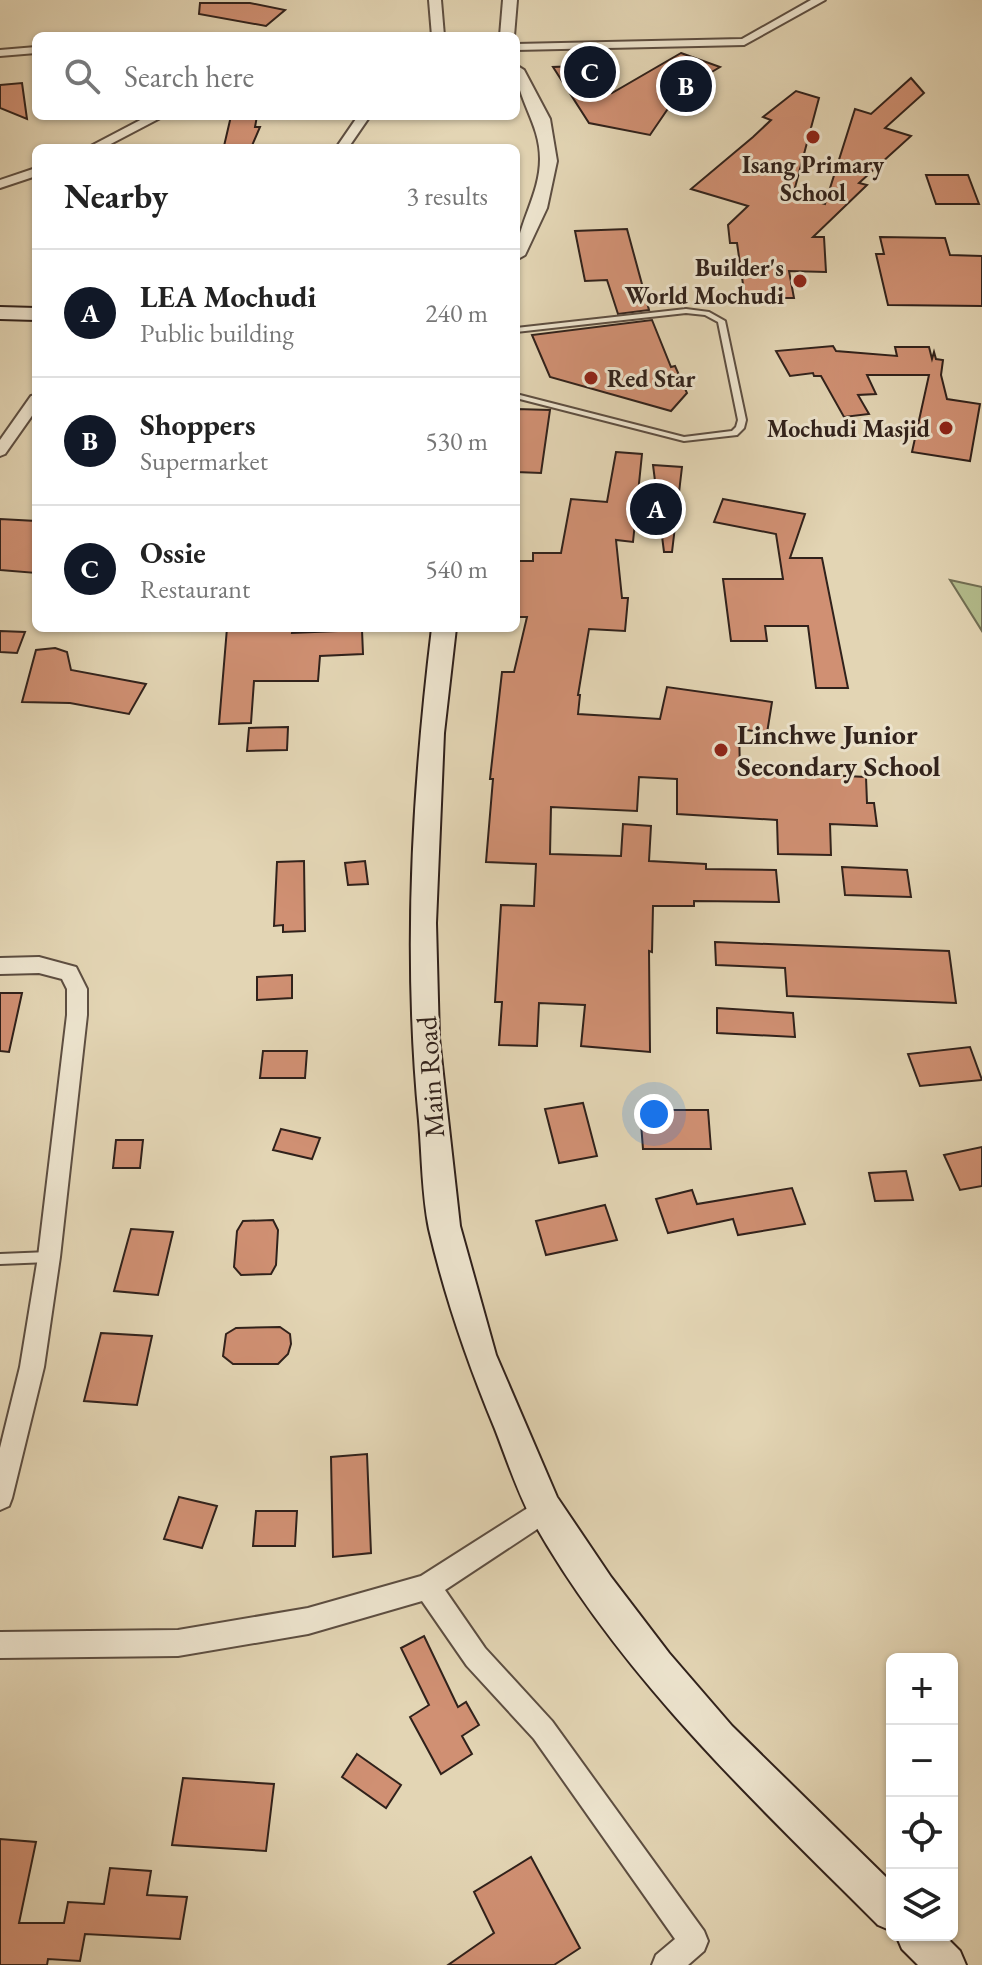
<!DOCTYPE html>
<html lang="en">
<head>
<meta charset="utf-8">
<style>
	:root { --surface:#fff; --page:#f6f6f6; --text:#222; --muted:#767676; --line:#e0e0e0; --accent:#111827 }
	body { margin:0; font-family:"EB Garamond",serif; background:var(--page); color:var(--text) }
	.controls { position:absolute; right:24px; bottom:24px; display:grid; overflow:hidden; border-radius:12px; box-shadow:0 2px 6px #0004 }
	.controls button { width:72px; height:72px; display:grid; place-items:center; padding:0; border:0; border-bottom:2px solid var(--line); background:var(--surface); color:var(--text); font:40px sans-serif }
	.you { position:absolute; left:654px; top:1114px; width:28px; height:28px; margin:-20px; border:6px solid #fff; border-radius:50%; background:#1a73e8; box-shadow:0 0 0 12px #1a73e833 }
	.badge { display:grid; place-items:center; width:52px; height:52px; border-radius:50%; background:var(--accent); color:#fff; font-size:26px; font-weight:700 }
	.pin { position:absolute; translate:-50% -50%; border:4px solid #fff; box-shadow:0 2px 8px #0006 }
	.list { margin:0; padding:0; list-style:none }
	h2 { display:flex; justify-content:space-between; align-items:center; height:104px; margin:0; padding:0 32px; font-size:34px }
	h2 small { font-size:26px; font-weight:400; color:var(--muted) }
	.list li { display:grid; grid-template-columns:52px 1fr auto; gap:24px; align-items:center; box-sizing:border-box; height:128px; padding:0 32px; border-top:2px solid var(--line) }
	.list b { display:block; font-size:30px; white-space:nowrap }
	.list p { margin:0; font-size:26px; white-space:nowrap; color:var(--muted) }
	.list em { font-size:26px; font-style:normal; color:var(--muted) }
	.icon { flex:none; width:44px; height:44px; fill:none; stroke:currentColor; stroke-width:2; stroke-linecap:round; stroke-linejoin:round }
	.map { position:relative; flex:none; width:982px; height:1965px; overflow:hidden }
	.search { position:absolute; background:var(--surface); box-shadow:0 2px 6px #0004; left:32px; top:32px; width:488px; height:88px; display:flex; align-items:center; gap:20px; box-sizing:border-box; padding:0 28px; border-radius:12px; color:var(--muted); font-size:30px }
	.panel { position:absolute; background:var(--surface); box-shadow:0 2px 6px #0004; left:32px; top:144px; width:488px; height:488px; border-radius:12px }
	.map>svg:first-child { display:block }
	.green { fill:#b4bd8d; stroke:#726f54; stroke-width:2 }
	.building { fill:#d09073; stroke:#30211b; stroke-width:2 }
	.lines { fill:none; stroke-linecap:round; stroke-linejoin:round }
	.service-casing { stroke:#5d4e41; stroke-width:4 }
	.minor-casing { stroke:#5d4e41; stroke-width:4 }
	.tertiary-casing { stroke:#5d4e41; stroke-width:4 }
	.secondary-casing { stroke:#30211b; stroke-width:4 }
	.service { fill:#ede4ce; fill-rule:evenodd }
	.minor { fill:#ede4ce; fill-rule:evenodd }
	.tertiary { fill:#ede4ce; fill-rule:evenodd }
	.secondary { fill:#ede4ce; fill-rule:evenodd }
	.poi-dot { fill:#8f2418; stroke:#ede4ce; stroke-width:3 }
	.labels { text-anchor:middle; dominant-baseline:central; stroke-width:6; stroke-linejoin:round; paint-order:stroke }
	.far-poi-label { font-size:24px; font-weight:bold; fill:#30211b; stroke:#ede4ce; text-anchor:end }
	.poi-label { font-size:28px; font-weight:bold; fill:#30211b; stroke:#ede4ce; text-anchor:start }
	.street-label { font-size:28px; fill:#30211b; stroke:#ede4ce }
</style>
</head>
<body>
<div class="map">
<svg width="982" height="1965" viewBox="0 0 982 1965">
	<rect width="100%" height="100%" fill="#e3d5b4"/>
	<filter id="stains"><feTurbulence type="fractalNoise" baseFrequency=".0025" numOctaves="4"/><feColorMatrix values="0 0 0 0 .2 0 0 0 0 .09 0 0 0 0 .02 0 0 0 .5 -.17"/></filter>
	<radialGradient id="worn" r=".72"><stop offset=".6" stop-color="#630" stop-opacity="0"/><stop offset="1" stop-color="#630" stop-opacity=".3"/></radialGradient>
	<polygon class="green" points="950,580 982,587 982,631"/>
	<g class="building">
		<polygon points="200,3 250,3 285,10 266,26 199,14"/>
		<polygon points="681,53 720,67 680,91 650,135 589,123 553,67 605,65 612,93"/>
		<polygon points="911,78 924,93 885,128 911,136 859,183 867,185 813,237 824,237 826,272 789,271 794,298 745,298 737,243 730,243 728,225 748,206 691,189 753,137 771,120 763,117 796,91 819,98 793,195 825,204 855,109 871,114"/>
		<polygon points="22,83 27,119 0,108 0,85"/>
		<polygon points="231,116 257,116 255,127 260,127 251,148 224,146"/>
		<polygon points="926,175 968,175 979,204 936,204"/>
		<polygon points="627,229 649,310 618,314 607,280 585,281 575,231"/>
		<polygon points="880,237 945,238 950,255 982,256 982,306 888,305 876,254 884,254"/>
		<polygon points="652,320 671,367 675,366 687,393 671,411 550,377 532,335"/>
		<polygon points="833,346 836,351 897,356 895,347 929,347 932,359 934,352 936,359 943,360 941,375 947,399 980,404 970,461 912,452 929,375 867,375 876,394 858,395 869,414 844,417 821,376 814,376 813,373 790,376 776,351"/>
		<polygon points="516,409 550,410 541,473 516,472"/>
		<polygon points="616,452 642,454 633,542 616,540 622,598 628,598 625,631 589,629 578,695 580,695 578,714 660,719 667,687 772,702 767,733 739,729 740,771 866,777 867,803 874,803 877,826 830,824 831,855 778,854 777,820 677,814 677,779 639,777 637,811 551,807 550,854 621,856 623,824 651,826 649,861 706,864 706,869 776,870 779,902 694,901 694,906 653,906 652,952 649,951 650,1052 581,1046 585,1005 539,1003 537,1046 499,1045 502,1002 495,1002 501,905 534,906 536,864 486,862 493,779 490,779 502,672 514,672 527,617 516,617 516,561 533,561 533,553 561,553 571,499 607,502"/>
		<polygon points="653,465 682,467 672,552 664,552"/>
		<polygon points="723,499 805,514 790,558 822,558 848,688 816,688 808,626 765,626 767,641 731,641 723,579 783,579 776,534 714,522"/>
		<polygon points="0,519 36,521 36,573 0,570"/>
		<polygon points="227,628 293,628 292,633 362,630 363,654 320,656 318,681 254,681 251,723 219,724"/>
		<polygon points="0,631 25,632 17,653 0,652"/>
		<polygon points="55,648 67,652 71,670 146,684 129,714 70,703 22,702 36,650"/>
		<polygon points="288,727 287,750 247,751 249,728"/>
		<polygon points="304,861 305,931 283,932 283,925 274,926 277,862"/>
		<polygon points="365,861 368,884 348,885 345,863"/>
		<polygon points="842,867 907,870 911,897 845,895"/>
		<polygon points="715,942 949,951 956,1003 787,996 785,968 716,965"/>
		<polygon points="292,975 292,998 257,1000 257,977"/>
		<polygon points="0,993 22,993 9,1052 0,1051"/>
		<polygon points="717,1008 793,1013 795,1037 717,1033"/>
		<polygon points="970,1047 982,1080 920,1086 908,1054"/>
		<polygon points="263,1051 307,1051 305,1078 260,1078"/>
		<polygon points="583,1103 597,1156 559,1163 545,1109"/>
		<polygon points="640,1110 708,1110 711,1149 643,1149"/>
		<polygon points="281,1129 320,1138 312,1159 273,1150"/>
		<polygon points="116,1140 143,1140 140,1168 113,1168"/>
		<polygon points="982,1147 982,1186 960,1190 944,1155"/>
		<polygon points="906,1171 913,1200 875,1201 869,1173"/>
		<polygon points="792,1188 805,1224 738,1235 733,1219 668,1233 656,1199 692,1190 697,1204"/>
		<polygon points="605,1205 617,1240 546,1255 536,1221"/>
		<polygon points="273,1220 278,1230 276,1265 271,1274 241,1275 234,1267 237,1231 243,1221"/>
		<polygon points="131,1229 173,1232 158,1295 114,1291"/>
		<polygon points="280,1327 290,1334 291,1344 288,1354 278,1364 233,1364 223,1356 226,1334 236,1328"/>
		<polygon points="101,1333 152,1336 137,1405 84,1401"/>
		<polygon points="367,1454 371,1553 333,1557 331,1457"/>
		<polygon points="179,1497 217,1506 202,1548 164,1539"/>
		<polygon points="256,1511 297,1511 295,1546 253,1546"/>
		<polygon points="424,1636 458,1707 466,1702 479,1725 462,1736 472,1754 441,1774 410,1717 429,1705 401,1648"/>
		<polygon points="357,1754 401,1785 386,1808 342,1777"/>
		<polygon points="183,1778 274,1784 266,1851 172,1845"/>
		<polygon points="0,1839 36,1842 19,1923 64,1923 68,1902 104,1904 110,1868 151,1871 147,1895 187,1897 180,1939 85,1934 80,1961 48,1959 47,1965 0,1965"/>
		<polygon points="531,1857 580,1948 554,1965 448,1965 494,1933 474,1892"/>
	</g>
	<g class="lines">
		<g class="service-casing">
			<g id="service">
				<polygon points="686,309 709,312 725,321 746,420 744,428 737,435 684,441 516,398 516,394 684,437 732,431 736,427 738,420 718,322 705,315 686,313 516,332 516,328"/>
				<polygon points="49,1252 53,1253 55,1257 53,1261 49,1262 0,1264 0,1254"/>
			</g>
		</g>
		<g class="minor-casing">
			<g id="minor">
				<polygon points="429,0 441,0 444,36 432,36"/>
				<polygon points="811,0 825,0 744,45 516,50 516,44 742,39"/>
				<polygon points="36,47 36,53 0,56 0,50"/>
				<polygon points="148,116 164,116 103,148 87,148"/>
				<polygon points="358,116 370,116 348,148 336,148"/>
				<polygon points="36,168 36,176 0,188 0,180"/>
				<polygon points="36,395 36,410 5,454 0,456 0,440 31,396"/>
				<polygon points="39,957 76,967 87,989 87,1015 60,1257 44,1367 12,1498 9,1506 0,1510 0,1448 20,1367 38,1257 67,1015 67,989 62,979 39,973 0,974 0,958"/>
				<polygon points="545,1497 554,1500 557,1509 554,1518 445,1590 485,1648 552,1721 704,1931 708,1941 704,1951 688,1965 652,1965 656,1955 675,1939 534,1739 467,1666 422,1601 308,1634 178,1656 0,1658 0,1632 178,1630 308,1608 421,1576"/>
			</g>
		</g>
		<g class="tertiary-casing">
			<g id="tertiary">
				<polygon points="503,0 517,0 514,36 500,36"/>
				<path d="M 516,65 L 524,70 L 550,119 L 557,161 L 547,208 L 525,255 L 516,260 C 516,225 540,196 540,159 C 540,122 516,100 516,65 Z"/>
			</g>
		</g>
		<g class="secondary-casing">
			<g id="secondary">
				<polygon points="0,307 36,308 36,320 0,319"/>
				<path d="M 432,628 L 456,628 L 444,733 L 436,923 L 439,1038 L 460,1226 L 496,1355 L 557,1497 L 611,1577 L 669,1653 L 732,1726 L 892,1883 L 892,1931 L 878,1925 C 753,1800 622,1678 534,1523 C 518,1494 507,1460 495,1429 C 468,1364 445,1298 429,1229 C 422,1195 422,1156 419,1121 C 403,955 412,793 432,628 Z"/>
				<polygon points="896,1935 944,1935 960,1951 966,1965 918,1965 902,1949"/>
			</g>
		</g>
		<use href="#service" class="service"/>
		<use href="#minor" class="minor"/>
		<use href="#tertiary" class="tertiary"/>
		<use href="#secondary" class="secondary"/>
	</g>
	<g class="poi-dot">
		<circle cx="813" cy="137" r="8"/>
		<circle cx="800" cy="281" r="8"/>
		<circle cx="591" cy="378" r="8"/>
		<circle cx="946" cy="428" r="8"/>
		<circle cx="721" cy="750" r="8"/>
	</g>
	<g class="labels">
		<g class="far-poi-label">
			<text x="813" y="164" text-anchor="middle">Isang Primary<tspan x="813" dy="28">School</tspan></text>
			<text x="784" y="267">Builder's<tspan x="784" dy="28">World Mochudi</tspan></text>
			<text x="607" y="378" text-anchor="start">Red Star</text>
			<text x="930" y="428">Mochudi Masjid</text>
		</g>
		<g class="poi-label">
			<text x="737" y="734">Linchwe Junior<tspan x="737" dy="32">Secondary School</tspan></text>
		</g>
		<g class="street-label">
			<text transform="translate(430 1077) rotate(-94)">Main Road</text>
		</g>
	</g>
	<rect width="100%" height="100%" filter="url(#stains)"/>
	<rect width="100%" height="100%" fill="url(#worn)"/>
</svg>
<div class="controls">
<button>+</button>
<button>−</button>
<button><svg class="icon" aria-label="locate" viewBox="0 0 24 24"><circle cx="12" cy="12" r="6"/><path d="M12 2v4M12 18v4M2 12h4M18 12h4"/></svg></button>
<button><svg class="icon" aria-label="layers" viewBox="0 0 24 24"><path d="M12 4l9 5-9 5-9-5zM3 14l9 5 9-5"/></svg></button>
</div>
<div class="you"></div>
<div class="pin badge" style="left:656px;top:509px">A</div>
<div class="pin badge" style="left:686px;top:86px">B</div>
<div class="pin badge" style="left:590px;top:72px">C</div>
<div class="search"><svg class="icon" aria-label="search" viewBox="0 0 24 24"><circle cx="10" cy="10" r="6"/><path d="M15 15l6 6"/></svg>Search here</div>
<section class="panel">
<h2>Nearby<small>3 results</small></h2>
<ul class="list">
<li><span class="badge">A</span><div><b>LEA Mochudi</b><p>Public building</p></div><em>240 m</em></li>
<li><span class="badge">B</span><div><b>Shoppers</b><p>Supermarket</p></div><em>530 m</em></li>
<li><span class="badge">C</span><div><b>Ossie</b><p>Restaurant</p></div><em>540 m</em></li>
</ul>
</section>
</div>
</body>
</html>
